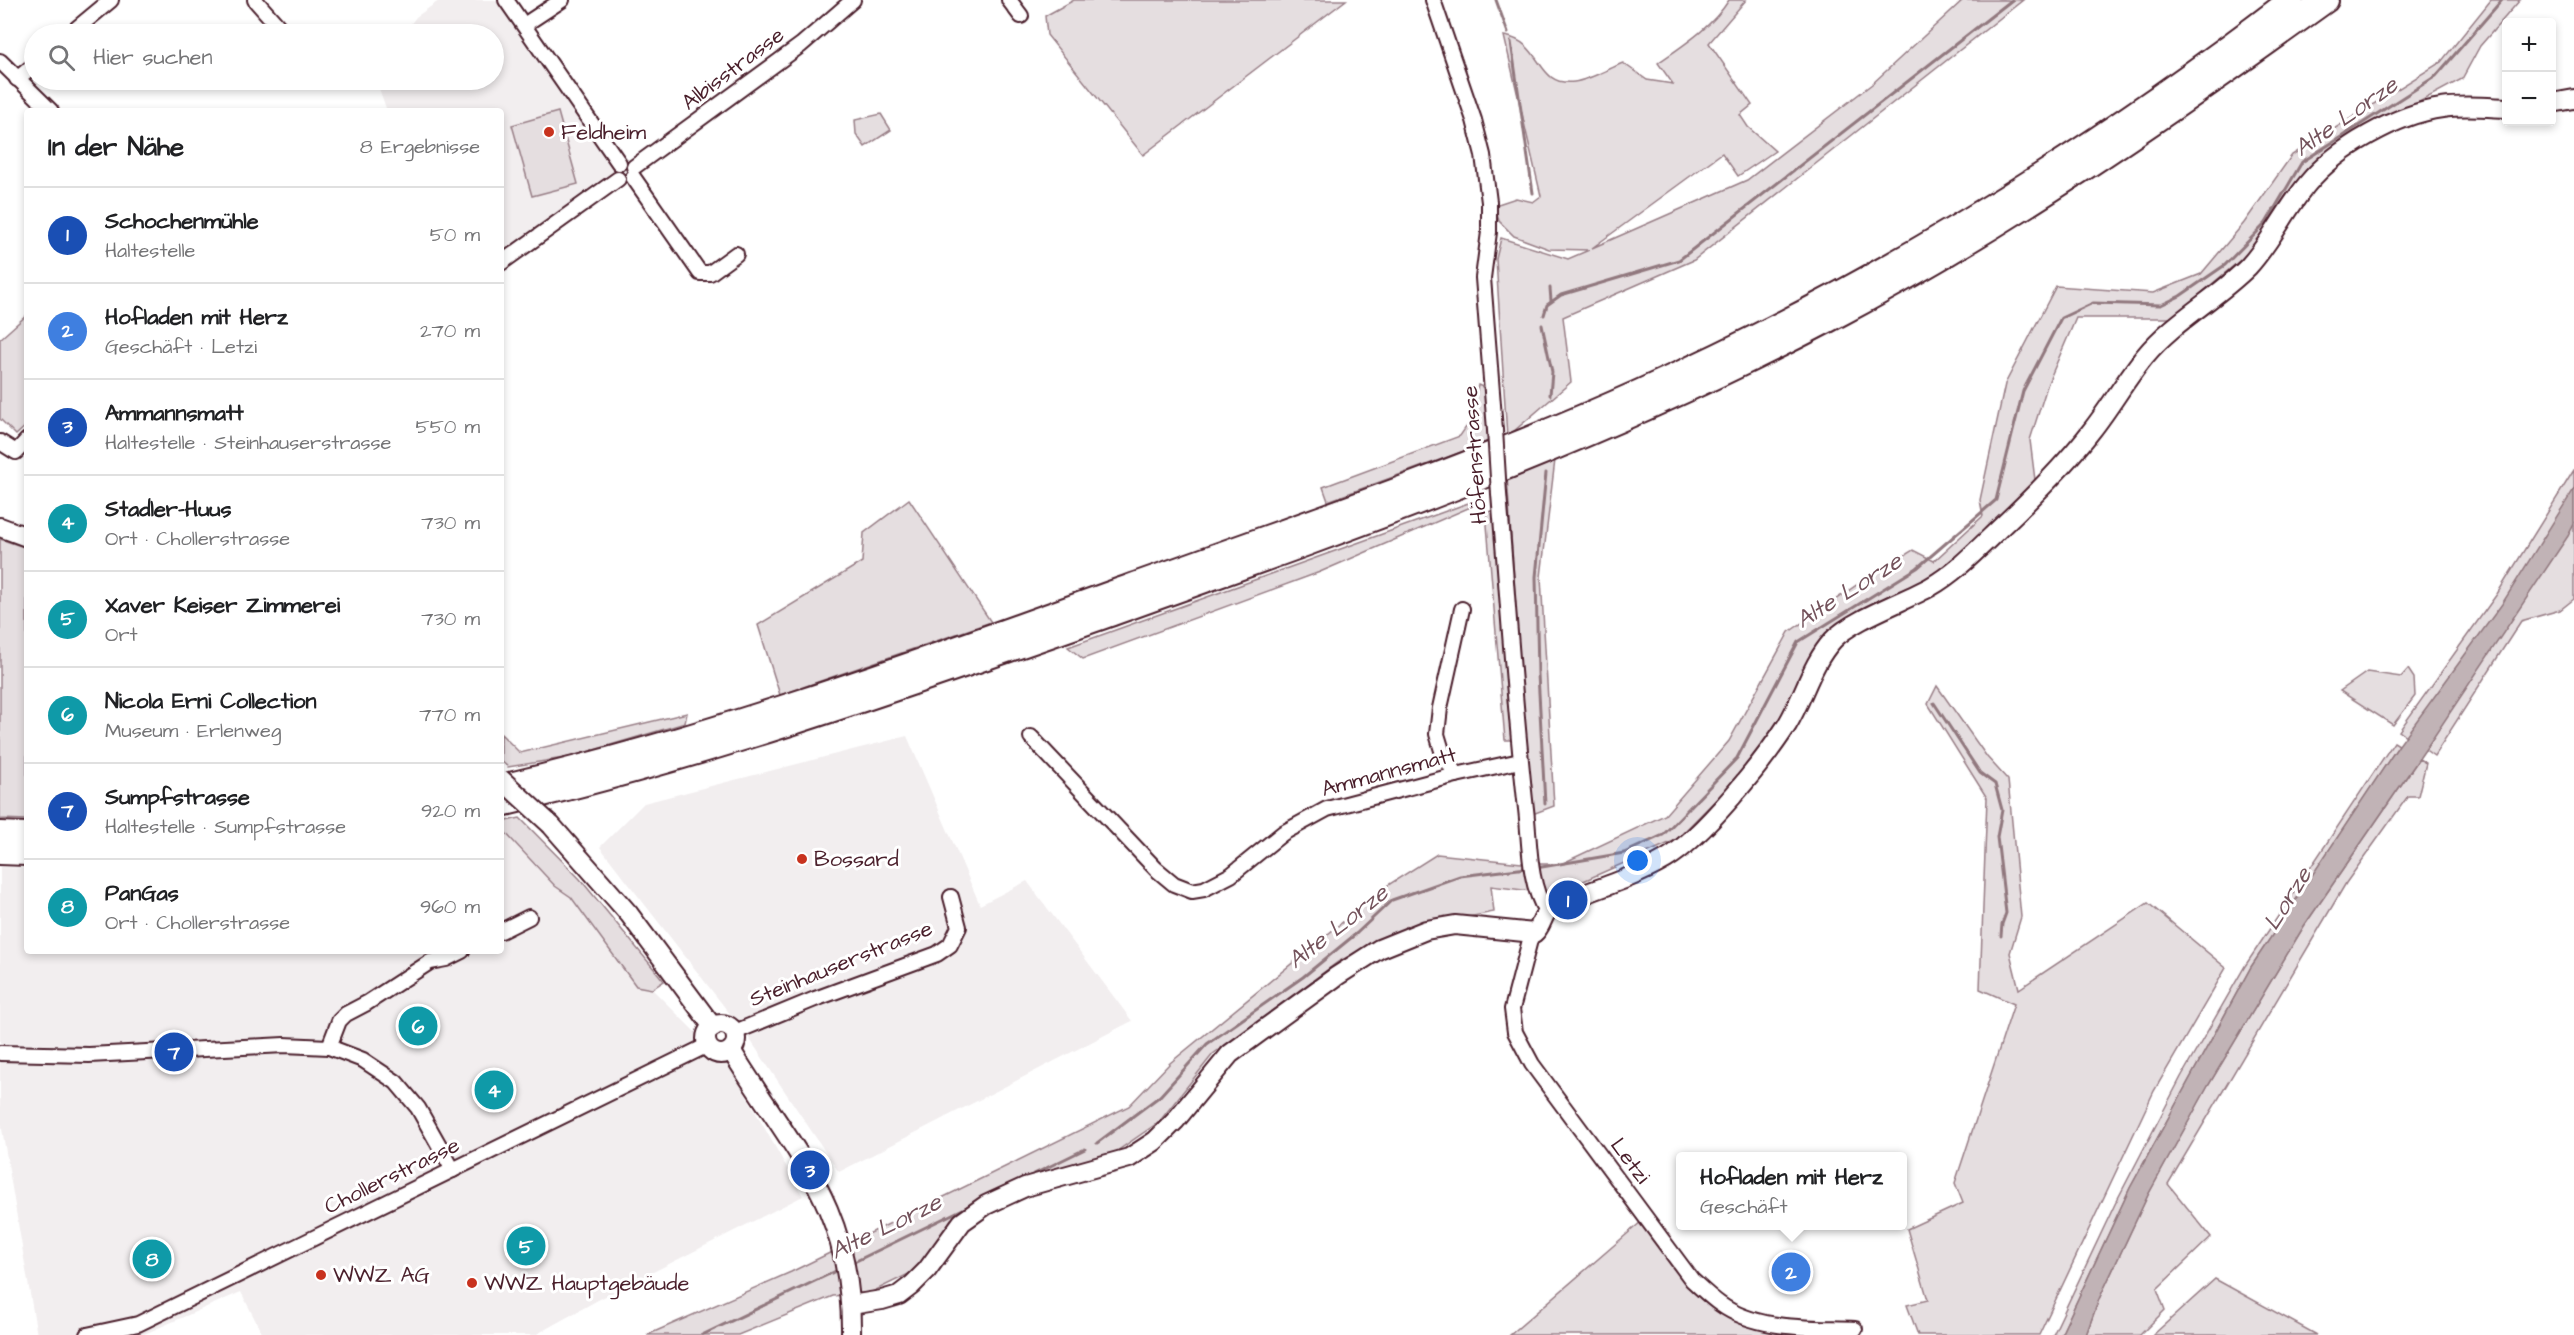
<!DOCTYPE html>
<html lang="de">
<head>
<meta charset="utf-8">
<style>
	:root { --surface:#fff; --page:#f6f6f6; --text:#202124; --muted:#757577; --line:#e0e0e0; --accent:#c8321e }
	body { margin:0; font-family:"Architects Daughter",sans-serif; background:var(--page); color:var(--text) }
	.controls { position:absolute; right:18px; top:18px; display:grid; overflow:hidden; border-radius:6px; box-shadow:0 3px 9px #0003 }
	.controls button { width:54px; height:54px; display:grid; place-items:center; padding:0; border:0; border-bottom:2px solid var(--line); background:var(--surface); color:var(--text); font:30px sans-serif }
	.you { position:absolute; left:1638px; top:861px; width:21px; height:21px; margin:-15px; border:4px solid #fff; border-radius:50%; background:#1a73e8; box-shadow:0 0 0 9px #1a73e833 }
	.badge { display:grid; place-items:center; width:39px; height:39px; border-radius:50%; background:var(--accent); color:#fff; font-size:20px; font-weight:700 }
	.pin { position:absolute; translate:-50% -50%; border:3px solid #fff; box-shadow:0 2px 6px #0006 }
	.popup { position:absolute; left:1676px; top:1152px; width:231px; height:78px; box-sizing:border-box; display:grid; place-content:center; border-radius:6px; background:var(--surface); filter:drop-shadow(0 2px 4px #0005); font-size:20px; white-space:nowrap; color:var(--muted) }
	.popup b { font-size:22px; color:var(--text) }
	.popup::after { content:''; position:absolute; left:50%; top:100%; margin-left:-12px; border:12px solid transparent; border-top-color:var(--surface) }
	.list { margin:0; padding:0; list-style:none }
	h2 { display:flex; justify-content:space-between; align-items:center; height:78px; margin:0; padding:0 24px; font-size:26px }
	h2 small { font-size:20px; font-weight:400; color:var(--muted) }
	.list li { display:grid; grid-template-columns:39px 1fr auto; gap:18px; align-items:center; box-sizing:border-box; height:96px; padding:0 24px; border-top:2px solid var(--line) }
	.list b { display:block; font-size:22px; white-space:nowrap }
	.list p { margin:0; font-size:20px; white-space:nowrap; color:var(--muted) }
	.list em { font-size:20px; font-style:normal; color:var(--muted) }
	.icon { flex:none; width:33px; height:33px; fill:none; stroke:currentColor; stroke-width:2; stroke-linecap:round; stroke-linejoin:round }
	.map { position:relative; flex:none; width:2574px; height:1335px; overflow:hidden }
	.search { position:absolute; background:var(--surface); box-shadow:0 3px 9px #0003; left:24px; top:24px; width:480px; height:66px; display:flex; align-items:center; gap:15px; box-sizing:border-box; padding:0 21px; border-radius:33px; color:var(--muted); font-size:22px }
	.panel { position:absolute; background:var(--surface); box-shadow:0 3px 9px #0003; left:24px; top:108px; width:480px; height:846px; border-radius:6px }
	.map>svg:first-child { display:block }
	.built { fill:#f2eeef }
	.green { fill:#e5dee0; stroke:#987e86; stroke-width:1.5 }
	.water { fill:#c1b3b6; stroke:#91787e; stroke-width:1.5 }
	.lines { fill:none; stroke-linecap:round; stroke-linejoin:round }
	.stream { stroke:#91787e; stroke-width:3 }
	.street-casing { stroke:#4a1f2b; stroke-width:18 }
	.secondary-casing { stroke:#4a1f2b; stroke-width:22 }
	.highway-casing { stroke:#4a1f2b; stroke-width:28 }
	.street { stroke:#fff; stroke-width:14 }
	.secondary { stroke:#fff; stroke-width:18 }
	.highway { stroke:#fff; stroke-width:24 }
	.street-bridge-casing { stroke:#4a1f2b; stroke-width:18; stroke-linecap:butt }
	.secondary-bridge-casing { stroke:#4a1f2b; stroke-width:22; stroke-linecap:butt }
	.street-bridge { stroke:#fff; stroke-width:14 }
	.secondary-bridge { stroke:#fff; stroke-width:18 }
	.poi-dot { fill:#c8321e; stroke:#fff; stroke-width:2 }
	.labels { text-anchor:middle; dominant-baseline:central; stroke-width:6; stroke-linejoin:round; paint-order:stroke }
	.street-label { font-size:22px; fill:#4a1f2b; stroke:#fff }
	.poi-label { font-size:22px; fill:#4a1f2b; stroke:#fff; text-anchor:start }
	.water-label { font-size:24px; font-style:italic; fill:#74535c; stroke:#fff }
</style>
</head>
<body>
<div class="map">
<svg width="2574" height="1335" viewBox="0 0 2574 1335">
	<rect width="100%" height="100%" fill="#fff"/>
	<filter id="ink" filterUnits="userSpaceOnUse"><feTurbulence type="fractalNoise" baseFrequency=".0167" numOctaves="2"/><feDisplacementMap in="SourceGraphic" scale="12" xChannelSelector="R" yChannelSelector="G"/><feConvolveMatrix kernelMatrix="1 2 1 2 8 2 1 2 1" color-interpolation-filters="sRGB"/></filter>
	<g filter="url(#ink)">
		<g class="built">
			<polygon points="440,0 506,0 619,163 618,179 501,263 501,111 387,111 376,80 494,80 494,34 403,34 416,17"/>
			<polygon points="907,736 980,905 1027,881 1132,1021 839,1172 751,1041 600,847 644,803"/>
			<polygon points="501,828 555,886 571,897 636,986 652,989 730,1067 803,1196 598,1300 535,1335 263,1335 241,1292 142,1335 37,1335 0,1117 0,867 27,868 27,951 501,951"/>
		</g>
		<g class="green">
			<polygon points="1074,0 1346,0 1143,155 1047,35 1045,16"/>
			<path d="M 1729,0 L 1746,0 L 1709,43 L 1752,105 L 1740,115 L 1748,127 L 1775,151 L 1738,176 L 1722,153 L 1592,248 L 1747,180 L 1872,84 L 1963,0 L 2023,0 L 1694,260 L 1563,317 L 1571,382 L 1507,437 L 1496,259 L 1501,238 L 1568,259 L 1589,250 L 1549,249 L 1514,236 L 1499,221 L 1495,205 L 1516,198 L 1533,202 L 1541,196 L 1504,36 C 1544,42 1535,87 1574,82 C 1590,80 1608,69 1623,63 L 1647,80 L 1673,84 L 1658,63 C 1685,44 1711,28 1729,0 Z"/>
			<polygon points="2491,0 2520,0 2480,46 2462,79 2337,146 2271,234 2172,318 2076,318 2048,383 2030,440 2035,480 1961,558 1879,612 1834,631 1764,751 1676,840 1554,894 1491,886 1494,912 1400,930 1338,962 1213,1054 1159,1122 1114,1153 1041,1175 951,1219 921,1268 872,1292 833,1296 738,1335 647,1335 791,1272 1129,1106 1170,1063 1388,885 1437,854 1531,864 1561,864 1665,815 1729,741 1789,632 1861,582 1913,550 1934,561 1983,516 1980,500 2005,384 2056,286 2153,293 2201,274 2244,223 2292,155 2441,62"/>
			<polygon points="558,112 578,184 532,196 512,125"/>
			<polygon points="881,114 891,130 865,147 856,134 855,120"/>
			<polygon points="27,315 27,425 16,435 0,419 0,339"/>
			<polygon points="1478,385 1485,388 1488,441 1472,448 1328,501 1323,487 1460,436 1471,420"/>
			<polygon points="1555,460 1541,577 1554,806 1530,815 1507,476"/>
			<polygon points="2574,470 2574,599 2560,610 2521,621 2434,756 2399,731 2497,594"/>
			<polygon points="909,499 991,622 780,695 758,625 862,562 864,533"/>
			<polygon points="1474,501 1473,506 1320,572 1083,659 1068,647"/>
			<polygon points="1493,510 1513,740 1505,740 1486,513"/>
			<polygon points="0,539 27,548 27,820 0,819"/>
			<polygon points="2408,669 2414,678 2415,696 2393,725 2340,691 2367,672 2401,677"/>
			<polygon points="1937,686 1987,757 2008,780 2021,917 2010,953 2019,989 2148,903 2226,968 2154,1091 2039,1335 1918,1335 1907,1305 1928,1300 1907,1229 1963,1203 1955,1183 2014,1004 1980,989 1987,798 1928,704"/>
			<polygon points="687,713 685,723 570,757 508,767 501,761 501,734 520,753"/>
			<polygon points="2394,742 2399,745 2251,967 2130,1188 2061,1335 2053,1335 2115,1204 2181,1077 2245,966"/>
			<polygon points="2419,759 2426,763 2418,796 2408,796 2346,883 2168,1184 2211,1237 2157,1289 2165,1310 2140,1335 2086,1335 2099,1299 2148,1195 2208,1086 2304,926"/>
			<polygon points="520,818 580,879 664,981 652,989 636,986 571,897 555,886 501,828 501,822"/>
			<path d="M 1642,1221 C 1672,1262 1698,1311 1751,1324 C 1778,1331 1810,1332 1839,1335 L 1510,1335 Z"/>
			<polygon points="2215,1279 2317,1335 2153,1335"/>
		</g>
		<polygon class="water" points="2574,489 2574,524 2568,536 2427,747 2304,926 2208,1086 2148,1195 2099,1299 2086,1335 2061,1335 2130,1188 2251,967 2399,745 2502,604"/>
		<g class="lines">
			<g class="stream">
				<polyline points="1496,0 1508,33"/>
				<polyline points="1511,42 1533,193"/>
				<polyline points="1550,288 1551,301"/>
				<polyline points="1544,315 1547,305 1561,295 1679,260 2012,0"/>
				<polyline points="1542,325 1552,372 1550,395"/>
				<polyline points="1934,703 1980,773 1995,784 2002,810 1997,837 2006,913 2002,924 2001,936"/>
				<polyline points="1545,804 1538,674 1536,577 1546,473"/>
				<polyline points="1536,868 1624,853 1663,835 1737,758 1798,642 1917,568 1996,500 2023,391 2061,318 2093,303 2161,305 2180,296 2225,265 2266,223 2302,162 2436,76 2502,0"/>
				<polyline points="1097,1143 1160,1096 1207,1044 1303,977 1357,933 1392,900 1460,876 1527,868"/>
				<polyline points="1028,1177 1085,1149"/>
				<polyline points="850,1264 971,1205"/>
				<polyline points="702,1335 838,1270"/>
			</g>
			<g class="street-casing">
				<g id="street">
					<polyline points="255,0 285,34"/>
					<polyline points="506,0 619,163"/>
					<polyline points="1009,0 1021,16"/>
					<polyline points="1433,0 1474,120 1483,155 1489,202 1489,232 1483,278 1495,430"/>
					<polyline points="524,25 562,0"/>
					<polyline points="70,34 111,0"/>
					<polyline points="0,61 51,111"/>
					<polyline points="17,79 34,65"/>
					<polyline points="634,167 801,45 853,0"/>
					<polyline points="633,177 700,273 710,273 736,254"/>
					<polyline points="501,263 618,179"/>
					<polyline points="0,442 16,452 27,440"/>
					<path d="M 1499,494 C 1508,599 1514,704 1526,809 C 1530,842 1528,883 1546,911"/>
					<polyline points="1031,737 1156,869 1174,884 1192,891 1204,889 1231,875 1283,833 1327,809 1456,775 1520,761"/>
					<polyline points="1456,775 1443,754 1437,734 1440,708 1462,609"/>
					<polyline points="501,931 529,917"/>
					<path d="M 1529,935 L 1530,940 L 1512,1009 L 1515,1032 L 1532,1064 L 1692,1280 C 1701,1288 1710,1297 1720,1304 C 1757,1331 1811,1327 1855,1329"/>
					<polyline points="735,1032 815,999 937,954 950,945 959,927 951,897"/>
					<polyline points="329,1047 339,1021 346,1014 367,1003 430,962 446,959 462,951"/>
					<polyline points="0,1053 89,1055 284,1045 329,1047 363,1060 396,1082 418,1108 453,1170"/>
					<polyline points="87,1335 138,1324 708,1045"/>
				</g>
			</g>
			<g class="secondary-casing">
				<g id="secondary">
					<polyline points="2552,103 2574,99"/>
					<polyline points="0,527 27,537"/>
					<polyline points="551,825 629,914 713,1027"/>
					<circle cx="721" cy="1039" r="15"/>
					<path d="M 731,1050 C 793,1152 853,1205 851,1335"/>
					<path d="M 851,1305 L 882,1300 L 899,1295 L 912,1285 L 927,1270 L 962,1222 L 986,1205 L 1025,1187 L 1129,1158 L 1155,1141 L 1175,1121 L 1230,1054 L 1337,976 L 1379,949 L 1426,930 L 1455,925 L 1534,933 C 1543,926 1542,913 1552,906 C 1590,891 1630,880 1666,859 C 1702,838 1764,761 1787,725 C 1804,697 1811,664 1833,640 C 1851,620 1905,601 1930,587 C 1955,573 1978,549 1999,529 C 2032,498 2065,465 2092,430 C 2111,406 2126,379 2145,356 C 2174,321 2216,299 2248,267 C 2272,241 2286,209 2308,183 C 2337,148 2397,114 2442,108 C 2463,105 2485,107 2506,108"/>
				</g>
			</g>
			<g class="highway-casing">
				<g id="highway">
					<path d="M 501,787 C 717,737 924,661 1132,586 C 1303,525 1475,466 1640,392 C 1872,288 2090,155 2291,0"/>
					<path d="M 501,804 C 708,756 907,685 1107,615 C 1351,528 1596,442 1826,321 C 2002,229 2165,116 2326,0"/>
					<polyline points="0,834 27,835"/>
					<polyline points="0,852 27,853"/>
				</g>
			</g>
			<use href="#street" class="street"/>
			<use href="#secondary" class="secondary"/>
			<use href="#highway" class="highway"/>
			<g class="street-bridge-casing">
				<polyline id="street-bridge" points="1495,430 1499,494"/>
			</g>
			<g class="secondary-bridge-casing">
				<polyline id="secondary-bridge" points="501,779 551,825"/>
			</g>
			<use href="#street-bridge" class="street-bridge"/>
			<use href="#secondary-bridge" class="secondary-bridge"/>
		</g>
	</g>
	<g class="poi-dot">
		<circle cx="549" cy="132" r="6"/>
		<circle cx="802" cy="859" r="6"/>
		<circle cx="321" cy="1275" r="6"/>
		<circle cx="472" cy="1283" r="6"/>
	</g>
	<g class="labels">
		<g class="street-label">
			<text transform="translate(733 69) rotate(-37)">Albisstrasse</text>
			<text transform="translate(1475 455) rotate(-94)">Höfenstrasse</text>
			<text transform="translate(1389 772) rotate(-15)">Ammannsmatt</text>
			<text transform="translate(841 964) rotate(-22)">Steinhauserstrasse</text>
			<text transform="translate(1630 1161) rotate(53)">Letzi</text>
			<text transform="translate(392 1176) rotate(-26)">Chollerstrasse</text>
		</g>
		<g class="poi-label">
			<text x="561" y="132">Feldheim</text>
			<text x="814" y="859">Bossard</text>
			<text x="333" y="1275">WWZ AG</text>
			<text x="484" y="1283">WWZ Hauptgebäude</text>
		</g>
		<g class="water-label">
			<text transform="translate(2346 117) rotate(-35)">Alte Lorze</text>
			<text transform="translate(1849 591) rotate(-32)">Alte Lorze</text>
			<text transform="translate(2288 899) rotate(-58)">Lorze</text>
			<text transform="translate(1338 927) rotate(-38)">Alte Lorze</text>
			<text transform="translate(886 1227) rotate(-26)">Alte Lorze</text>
		</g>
	</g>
</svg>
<div class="controls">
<button>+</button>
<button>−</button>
</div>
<div class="you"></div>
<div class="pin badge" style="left:1568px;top:900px;background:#1a4fb4">1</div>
<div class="pin badge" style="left:1791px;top:1272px;background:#3f7fe0">2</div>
<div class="popup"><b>Hofladen mit Herz</b>Geschäft</div>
<div class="pin badge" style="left:810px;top:1170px;background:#1a4fb4">3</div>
<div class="pin badge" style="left:494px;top:1090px;background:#0f9aa8">4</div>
<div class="pin badge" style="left:526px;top:1246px;background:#0f9aa8">5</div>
<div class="pin badge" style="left:418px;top:1026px;background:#0f9aa8">6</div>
<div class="pin badge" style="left:174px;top:1052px;background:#1a4fb4">7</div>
<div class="pin badge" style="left:152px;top:1259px;background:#0f9aa8">8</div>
<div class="search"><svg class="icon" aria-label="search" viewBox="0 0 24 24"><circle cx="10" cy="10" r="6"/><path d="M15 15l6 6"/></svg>Hier suchen</div>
<section class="panel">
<h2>In der Nähe<small>8 Ergebnisse</small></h2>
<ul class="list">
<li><span class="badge" style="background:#1a4fb4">1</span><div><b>Schochenmühle</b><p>Haltestelle</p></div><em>50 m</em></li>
<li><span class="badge" style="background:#3f7fe0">2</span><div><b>Hofladen mit Herz</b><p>Geschäft · Letzi</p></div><em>270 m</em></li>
<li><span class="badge" style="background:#1a4fb4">3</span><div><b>Ammannsmatt</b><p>Haltestelle · Steinhauserstrasse</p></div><em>550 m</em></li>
<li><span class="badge" style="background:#0f9aa8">4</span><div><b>Stadler-Huus</b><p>Ort · Chollerstrasse</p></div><em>730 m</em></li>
<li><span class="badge" style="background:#0f9aa8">5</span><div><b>Xaver Keiser Zimmerei</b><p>Ort</p></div><em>730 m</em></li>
<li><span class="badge" style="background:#0f9aa8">6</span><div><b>Nicola Erni Collection</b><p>Museum · Erlenweg</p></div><em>770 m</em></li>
<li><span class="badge" style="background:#1a4fb4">7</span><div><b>Sumpfstrasse</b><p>Haltestelle · Sumpfstrasse</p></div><em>920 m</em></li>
<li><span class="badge" style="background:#0f9aa8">8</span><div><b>PanGas</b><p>Ort · Chollerstrasse</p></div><em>960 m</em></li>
</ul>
</section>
</div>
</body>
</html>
